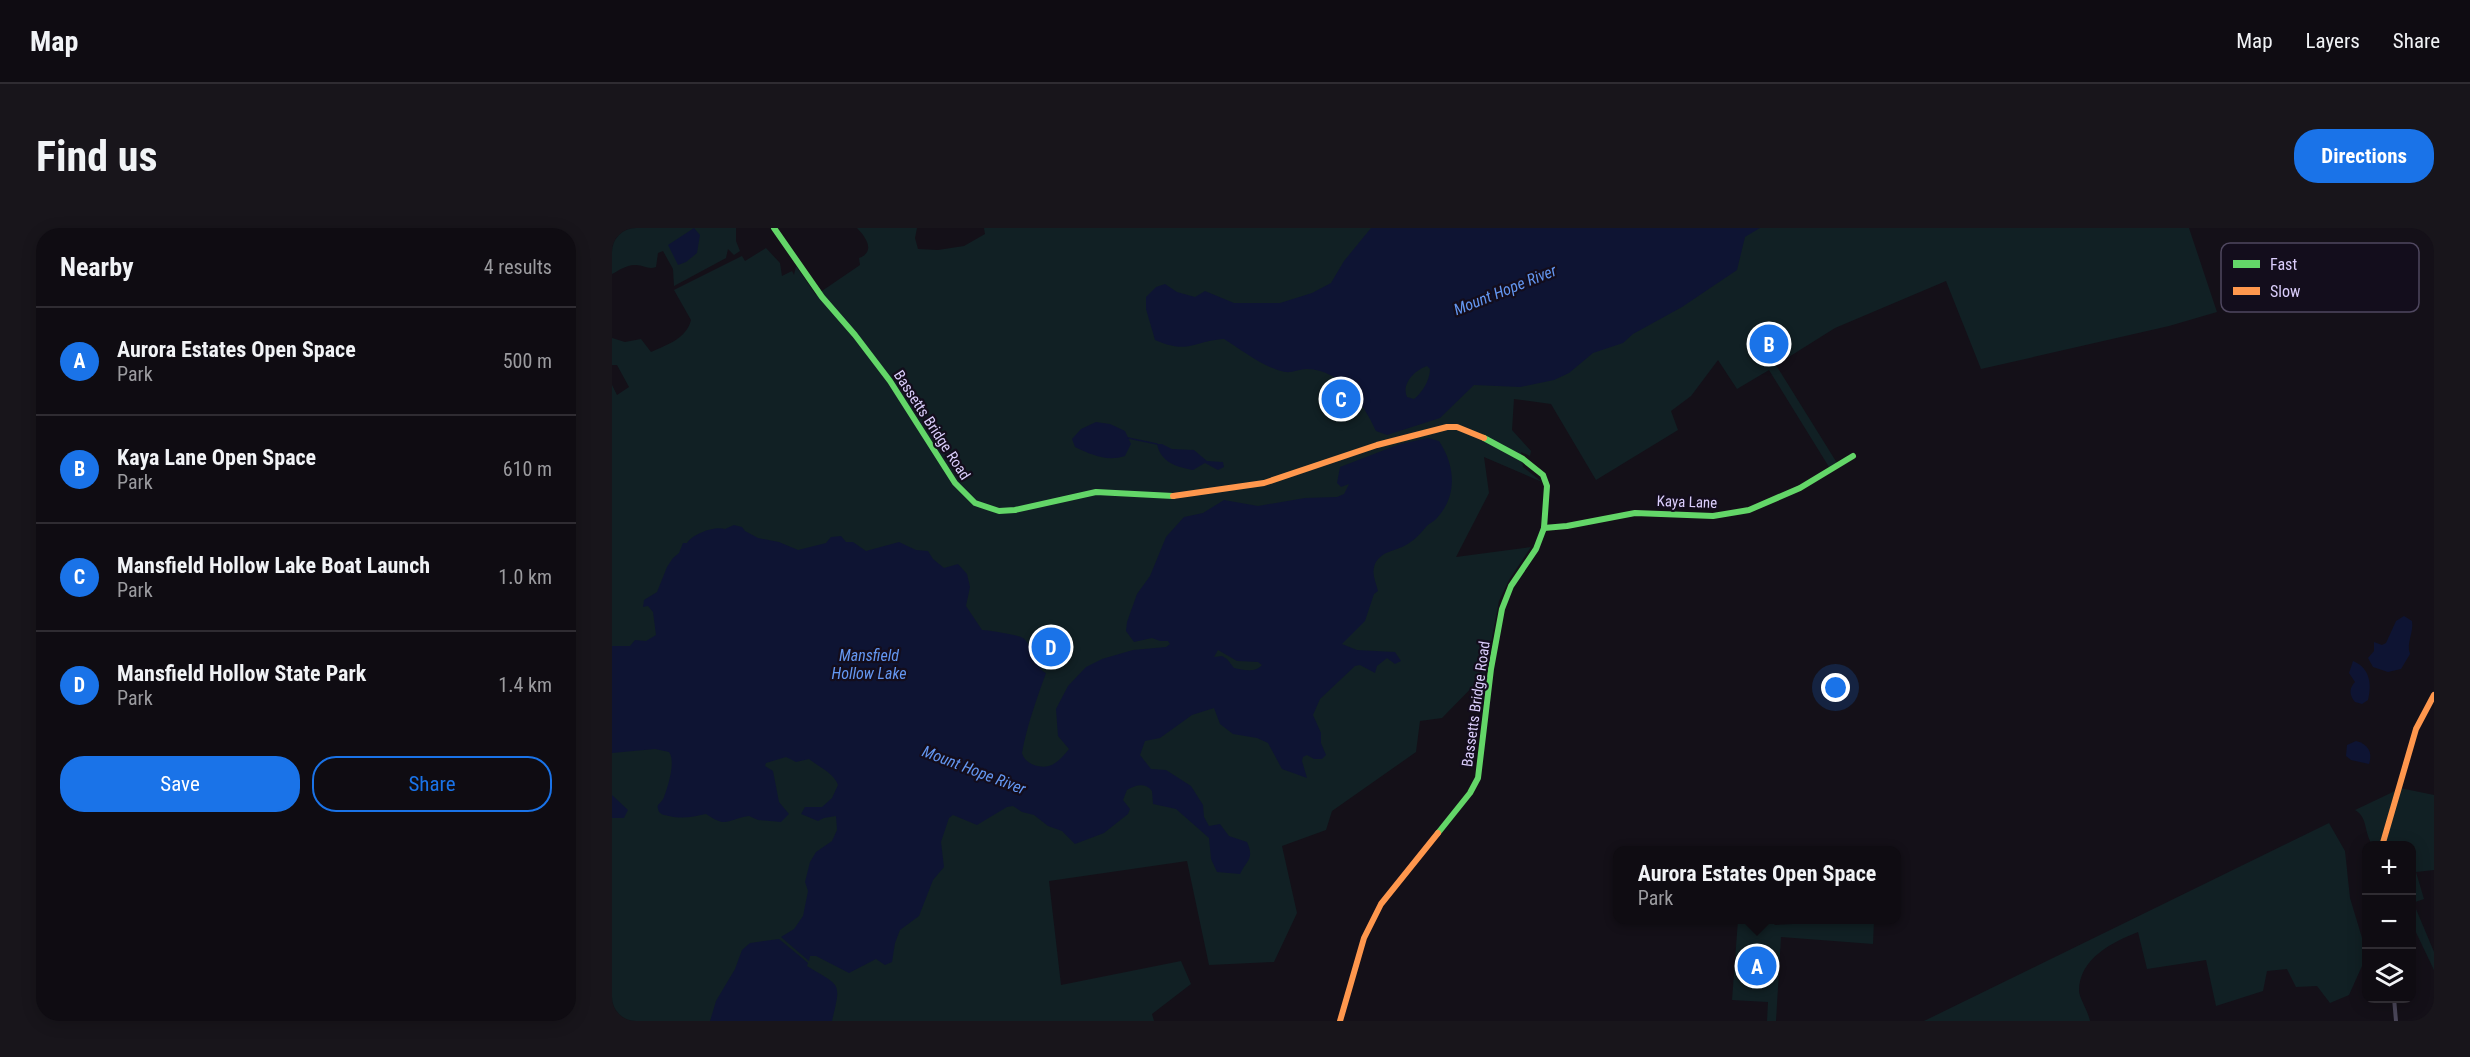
<!DOCTYPE html>
<html lang="en">
<head>
<meta charset="utf-8">
<style>
	:root { --surface:#0f0c12; --page:#18151b; --text:#f1f3f6; --muted:#9b9b9f; --line:#2f2c32; --accent:#1a73e8 }
	body { margin:0; font-family:"Roboto Condensed",sans-serif; background:var(--page); color:var(--text) }
	.controls { position:absolute; right:18px; bottom:18px; display:grid; overflow:hidden; border-radius:12px; box-shadow:0 3px 15px #0003 }
	.controls button { width:54px; height:54px; display:grid; place-items:center; padding:0; border:0; border-bottom:2px solid var(--line); background:var(--surface); color:var(--text); font:30px sans-serif }
	.you { position:absolute; left:1224px; top:460px; width:21px; height:21px; margin:-15px; border:4px solid #fff; border-radius:50%; background:#1a73e8; box-shadow:0 0 0 9px #1a73e833 }
	.badge { display:grid; place-items:center; width:39px; height:39px; border-radius:50%; background:var(--accent); color:#fff; font-size:20px; font-weight:700 }
	.pin { position:absolute; translate:-50% -50%; border:3px solid #fff; box-shadow:0 2px 6px #0006 }
	.popup { position:absolute; left:1001px; top:618px; width:288px; height:78px; box-sizing:border-box; display:grid; place-content:center; border-radius:12px; background:var(--surface); filter:drop-shadow(0 2px 4px #0005); font-size:20px; white-space:nowrap; color:var(--muted) }
	.popup b { font-size:22px; color:var(--text) }
	.popup::after { content:''; position:absolute; left:50%; top:100%; margin-left:-12px; border:12px solid transparent; border-top-color:var(--surface) }
	.list { margin:0; padding:0; list-style:none }
	h2 { display:flex; justify-content:space-between; align-items:center; height:78px; margin:0; padding:0 24px; font-size:26px }
	h2 small { font-size:20px; font-weight:400; color:var(--muted) }
	.list li { display:grid; grid-template-columns:39px 1fr auto; gap:18px; align-items:center; box-sizing:border-box; height:108px; padding:0 24px; border-top:2px solid var(--line) }
	.list b { display:block; font-size:22px; white-space:nowrap }
	.list p { margin:0; font-size:20px; white-space:nowrap; color:var(--muted) }
	.list em { font-size:20px; font-style:normal; color:var(--muted) }
	.actions { display:flex; gap:12px; padding:18px 24px }
	.actions a { flex:1; padding:14px 0; border:2px solid var(--accent); border-radius:24px; text-align:center; font-size:21px; color:var(--accent) }
	.actions .main { background:var(--accent); color:#fff }
	.icon { flex:none; width:33px; height:33px; fill:none; stroke:currentColor; stroke-width:2; stroke-linecap:round; stroke-linejoin:round }
	.map { position:relative; flex:none; width:1822px; height:793px; overflow:hidden; border-radius:24px }
	header { display:flex; align-items:center; gap:36px; box-sizing:border-box; height:84px; padding:0 30px; background:var(--surface); border-bottom:2px solid var(--line) }
	header strong { font-size:28px }
	nav { display:flex; gap:33px; margin-inline-start:auto; font-size:21px }
	.intro { display:flex; align-items:center; justify-content:space-between; box-sizing:border-box; height:144px; padding:0 36px }
	h1 { margin:0; font-size:42px }
	.button { padding:15px 27px; border-radius:24px; background:var(--accent); color:#fff; font-size:21px; font-weight:700 }
	main { display:flex; gap:36px; padding:0 36px }
	aside { flex:1; background:var(--surface); border-radius:24px; box-shadow:0 3px 15px #0003 }
	.map>svg:first-child { display:block }
	.green { fill:#112024 }
	.water { fill:#0e1433; fill-rule:evenodd }
	.lines { fill:none; stroke-linecap:round; stroke-linejoin:round }
	.stream { stroke:#0e1433; stroke-width:1.5 }
	.street { stroke:#4a4659; stroke-width:4 }
	.fast { stroke:#63d668; stroke-width:6 }
	.slow { stroke:#ff974d; stroke-width:6 }
	.labels { text-anchor:middle; dominant-baseline:central; stroke-width:4.5; stroke-linejoin:round; paint-order:stroke }
	.street-label { font-size:15px; fill:#dacdfb; stroke:#130d1c }
	.water-label { font-size:16px; font-style:italic; fill:#6497f1; stroke:#130d1c }
	.key { fill:#130d1c; stroke:#4f475f; stroke-width:1.5 }
	.key-label { font-size:16px; fill:#dacdfb }
</style>
</head>
<body>
<header>
<strong>Map</strong>
<nav><a>Map</a><a>Layers</a><a>Share</a></nav>
</header>
<div class="intro"><h1>Find us</h1><a class="button">Directions</a></div>
<main>
<aside>
<h2>Nearby<small>4 results</small></h2>
<ul class="list">
<li><span class="badge">A</span><div><b>Aurora Estates Open Space</b><p>Park</p></div><em>500 m</em></li>
<li><span class="badge">B</span><div><b>Kaya Lane Open Space</b><p>Park</p></div><em>610 m</em></li>
<li><span class="badge">C</span><div><b>Mansfield Hollow Lake Boat Launch</b><p>Park</p></div><em>1.0 km</em></li>
<li><span class="badge">D</span><div><b>Mansfield Hollow State Park</b><p>Park</p></div><em>1.4 km</em></li>
</ul>
<div class="actions"><a class="main">Save</a><a>Share</a></div>
</aside>
<div class="map">
<svg width="1822" height="793" viewBox="0 0 1822 793">
	<rect width="100%" height="100%" fill="#141018"/>
	<g class="green">
		<path d="M 0,0 L 124,0 L 124,13 L 128,23 L 122,27 L 116,21 L 114,30 L 62,58 L 61,41 L 51,23 L 46,25 L 44,39 C 36,42 32,37 24,37 C 16,36 7,42 0,46 Z"/>
		<path d="M 245,0 L 305,0 L 303,10 L 306,21 L 326,22 L 352,18 L 373,6 L 372,0 L 1577,0 L 1605,84 L 1557,98 L 1369,141 L 1334,53 L 1223,100 L 1164,137 L 1225,235 L 1217,239 L 1157,142 L 1125,161 L 1106,132 L 1079,168 L 1059,183 L 1066,202 L 984,252 L 939,176 L 902,171 L 900,202 L 919,223 L 918,228 L 909,224 L 911,239 L 930,254 L 872,229 L 877,265 L 844,329 L 919,319 L 897,352 L 887,373 L 873,446 L 830,490 L 808,493 L 804,524 L 720,583 L 714,602 L 670,618 L 685,685 L 662,734 L 597,737 L 575,633 L 437,653 L 449,757 L 569,733 L 579,756 L 540,786 L 542,793 L 0,793 L 0,157 L 5,167 L 17,159 L 5,137 L 0,137 L 0,110 L 13,114 L 29,111 L 39,124 C 55,117 75,110 79,92 L 62,62 L 130,28 L 133,33 L 154,20 L 168,35 L 170,48 L 180,43 L 182,47 L 184,38 L 204,67 L 248,37 L 247,30 C 264,24 254,9 245,0 Z"/>
		<polygon points="1788,560 1822,567 1822,642 1804,644 1812,671 1800,675 1800,618 1773,618"/>
		<path d="M 1783,563 L 1768,617 L 1761,617 C 1751,605 1757,590 1743,582 Z"/>
		<path d="M 1717,595 L 1733,623 L 1738,670 L 1754,723 L 1754,729 L 1737,767 L 1718,775 L 1705,758 L 1684,759 L 1675,741 L 1655,743 L 1651,763 L 1604,778 L 1594,732 L 1535,741 L 1526,704 C 1501,714 1467,730 1467,763 C 1467,769 1476,783 1478,793 L 1312,793 Z"/>
		<polygon points="1804,681 1822,724 1822,742 1800,696 1800,682"/>
		<polygon points="1126,692 1158,692 1163,697 1262,692 1261,716 1169,709 1164,793 1155,793 1156,774 1120,772"/>
	</g>
	<g class="water">
		<polygon points="82,0 88,7 85,25 74,34 66,37 56,17"/>
		<path d="M 759,0 L 1148,0 L 1133,9 L 1125,42 L 1070,79 L 1021,106 L 1011,115 L 981,125 L 957,145 L 942,152 L 908,159 L 862,157 L 828,190 L 775,207 L 764,203 C 751,175 730,142 695,141 C 688,141 680,145 673,144 C 652,140 630,122 612,111 C 580,113 578,127 543,112 L 534,81 L 534,69 L 544,59 L 553,56 L 565,64 L 583,69 L 593,63 L 622,75 L 668,75 L 700,65 L 719,55 L 732,33 ZM 815,138 L 818,141 C 818,152 810,165 802,171 L 795,169 C 789,156 803,142 815,138 Z"/>
		<path d="M 484,194 L 498,196 L 513,203 L 519,216 L 513,228 C 495,234 480,227 463,219 L 460,211 L 469,201 Z"/>
		<path d="M 816,210 L 827,213 C 843,237 846,267 825,290 C 822,294 817,295 814,299 C 808,306 803,312 794,317 C 784,323 769,323 763,336 C 759,346 764,354 766,363 L 762,366 L 753,393 L 730,416 L 745,422 L 783,424 L 789,433 L 783,436 L 775,430 L 765,438 L 763,445 L 748,437 L 743,438 L 708,471 L 701,487 L 709,505 L 709,515 L 714,527 L 710,531 L 702,531 L 695,527 L 691,529 L 690,533 L 695,550 L 670,541 L 656,515 L 645,510 L 621,506 L 608,496 L 602,480 L 580,487 L 548,510 L 533,513 L 528,527 L 539,541 L 554,542 L 579,558 L 591,577 L 592,589 L 597,598 L 608,596 L 617,608 L 635,614 C 643,632 634,632 628,646 L 605,644 L 599,631 L 597,610 L 564,581 L 541,576 L 540,563 C 533,554 523,557 515,562 L 511,572 L 518,581 L 516,586 L 492,605 L 463,616 L 450,603 L 436,598 L 422,587 L 410,584 L 401,578 L 395,579 L 365,597 L 341,587 L 337,590 L 329,614 L 332,639 L 321,652 L 307,688 L 288,702 L 283,715 L 280,734 L 273,737 L 264,731 L 237,745 L 204,728 L 198,728 L 197,733 L 169,709 L 182,701 L 191,688 L 196,663 L 193,654 L 198,634 L 204,624 L 220,613 L 225,602 L 224,588 L 212,590 L 206,593 L 189,586 L 193,579 L 210,579 L 220,570 L 226,557 C 222,545 207,539 197,531 L 184,534 L 174,529 L 154,535 L 153,538 L 161,543 L 167,574 L 177,586 L 169,594 L 146,592 L 137,588 C 115,591 116,601 94,586 C 81,589 70,591 57,588 C 53,587 47,587 46,581 C 44,576 50,575 52,569 C 56,558 64,534 57,524 L 43,521 L 0,525 L 0,418 L 18,418 L 23,412 L 34,413 L 44,407 L 41,384 L 36,378 L 31,379 L 32,372 L 45,364 L 55,339 L 61,330 L 67,325 L 71,315 L 75,315 C 81,306 102,298 113,301 L 122,297 L 130,299 L 133,303 L 146,310 L 167,314 L 186,322 L 214,315 L 219,309 L 229,308 L 234,314 L 241,314 L 254,323 L 287,314 L 304,322 L 316,323 L 321,331 L 332,340 L 346,336 L 355,346 L 358,359 L 354,378 L 370,402 C 376,402 407,407 411,410 C 422,419 422,439 434,445 C 425,470 415,497 410,525 C 413,537 432,543 443,535 C 448,532 453,526 457,521 L 446,508 L 444,481 L 456,458 L 474,439 L 490,431 L 521,422 L 554,419 L 558,416 L 556,413 L 548,413 L 540,410 L 522,414 L 514,403 L 515,394 L 525,366 L 538,348 L 554,309 L 572,289 L 591,285 L 612,272 L 646,278 L 693,270 L 725,269 L 732,266 L 737,256 L 729,259 L 725,255 L 728,239 L 788,216 ZM 606,422 L 625,433 L 646,434 L 650,437 C 643,445 631,442 622,440 L 615,431 L 610,428 L 602,429 Z"/>
		<path d="M 545,216 L 550,216 L 560,221 L 582,222 L 595,233 L 611,234 L 612,239 L 606,242 L 593,235 L 581,242 C 565,239 549,235 545,216 Z"/>
		<path d="M 1792,388 L 1800,393 C 1802,404 1794,415 1798,426 L 1789,441 L 1776,444 L 1761,439 L 1756,430 L 1762,423 L 1762,414 L 1770,417 L 1774,415 L 1784,393 Z"/>
		<path d="M 1741,433 C 1758,440 1760,456 1756,472 L 1750,476 L 1743,474 C 1737,467 1737,460 1743,454 L 1737,445 Z"/>
		<path d="M 1744,513 C 1756,516 1761,524 1757,536 L 1739,532 L 1734,528 L 1735,517 Z"/>
		<polygon points="0,567 16,582 12,590 0,590"/>
		<path d="M 167,711 L 196,735 L 195,738 C 230,759 229,754 220,793 L 98,793 L 104,773 L 123,741 L 130,722 L 138,715 Z"/>
	</g>
	<g class="lines">
		<polyline class="stream" points="516,210 545,216"/>
		<polyline class="street" points="1782,770 1784,793"/>
		<g class="fast">
			<polyline points="162,0 210,69 243,107 278,153 343,255 363,275 387,283 403,282 484,264 561,268"/>
			<polyline points="932,300 955,298 1023,285 1101,288 1137,282 1188,260 1241,228"/>
			<polyline points="826,605 858,565 866,550 879,441 890,381 899,358 924,321 932,300 935,258 931,247 911,231 872,210"/>
		</g>
		<g class="slow">
			<polyline points="561,268 652,255 765,217 835,199 845,199 872,210"/>
			<polyline points="1770,618 1804,501 1822,467"/>
			<polyline points="728,793 752,710 769,676 826,605"/>
		</g>
	</g>
	<g class="labels">
		<g class="street-label">
			<text transform="translate(320 197) rotate(57)">Bassetts Bridge Road</text>
			<text transform="translate(1075 274) rotate(2)">Kaya Lane</text>
			<text transform="translate(864 476) rotate(-82)">Bassetts Bridge Road</text>
		</g>
		<g class="water-label">
			<text transform="translate(893 62) rotate(-22)">Mount Hope River</text>
			<text x="257" y="427">Mansfield<tspan x="257" dy="18">Hollow Lake</tspan></text>
			<text transform="translate(362 542) rotate(21)">Mount Hope River</text>
		</g>
	</g>
	<rect x="1609" y="15" width="198" height="69" rx="9" class="key"/>
	<rect x="1621" y="32" width="27" height="8" fill="#63d668"/>
	<rect x="1621" y="59" width="27" height="8" fill="#ff974d"/>
	<g class="key-label">
		<text x="1658" y="42">Fast</text>
		<text x="1658" y="69">Slow</text>
	</g>
</svg>
<div class="controls">
<button>+</button>
<button>−</button>
<button><svg class="icon" aria-label="layers" viewBox="0 0 24 24"><path d="M12 4l9 5-9 5-9-5zM3 14l9 5 9-5"/></svg></button>
</div>
<div class="you"></div>
<div class="pin badge" style="left:1145px;top:738px">A</div>
<div class="popup"><b>Aurora Estates Open Space</b>Park</div>
<div class="pin badge" style="left:1157px;top:116px">B</div>
<div class="pin badge" style="left:729px;top:171px">C</div>
<div class="pin badge" style="left:439px;top:419px">D</div>
</div>
</main>
</body>
</html>
